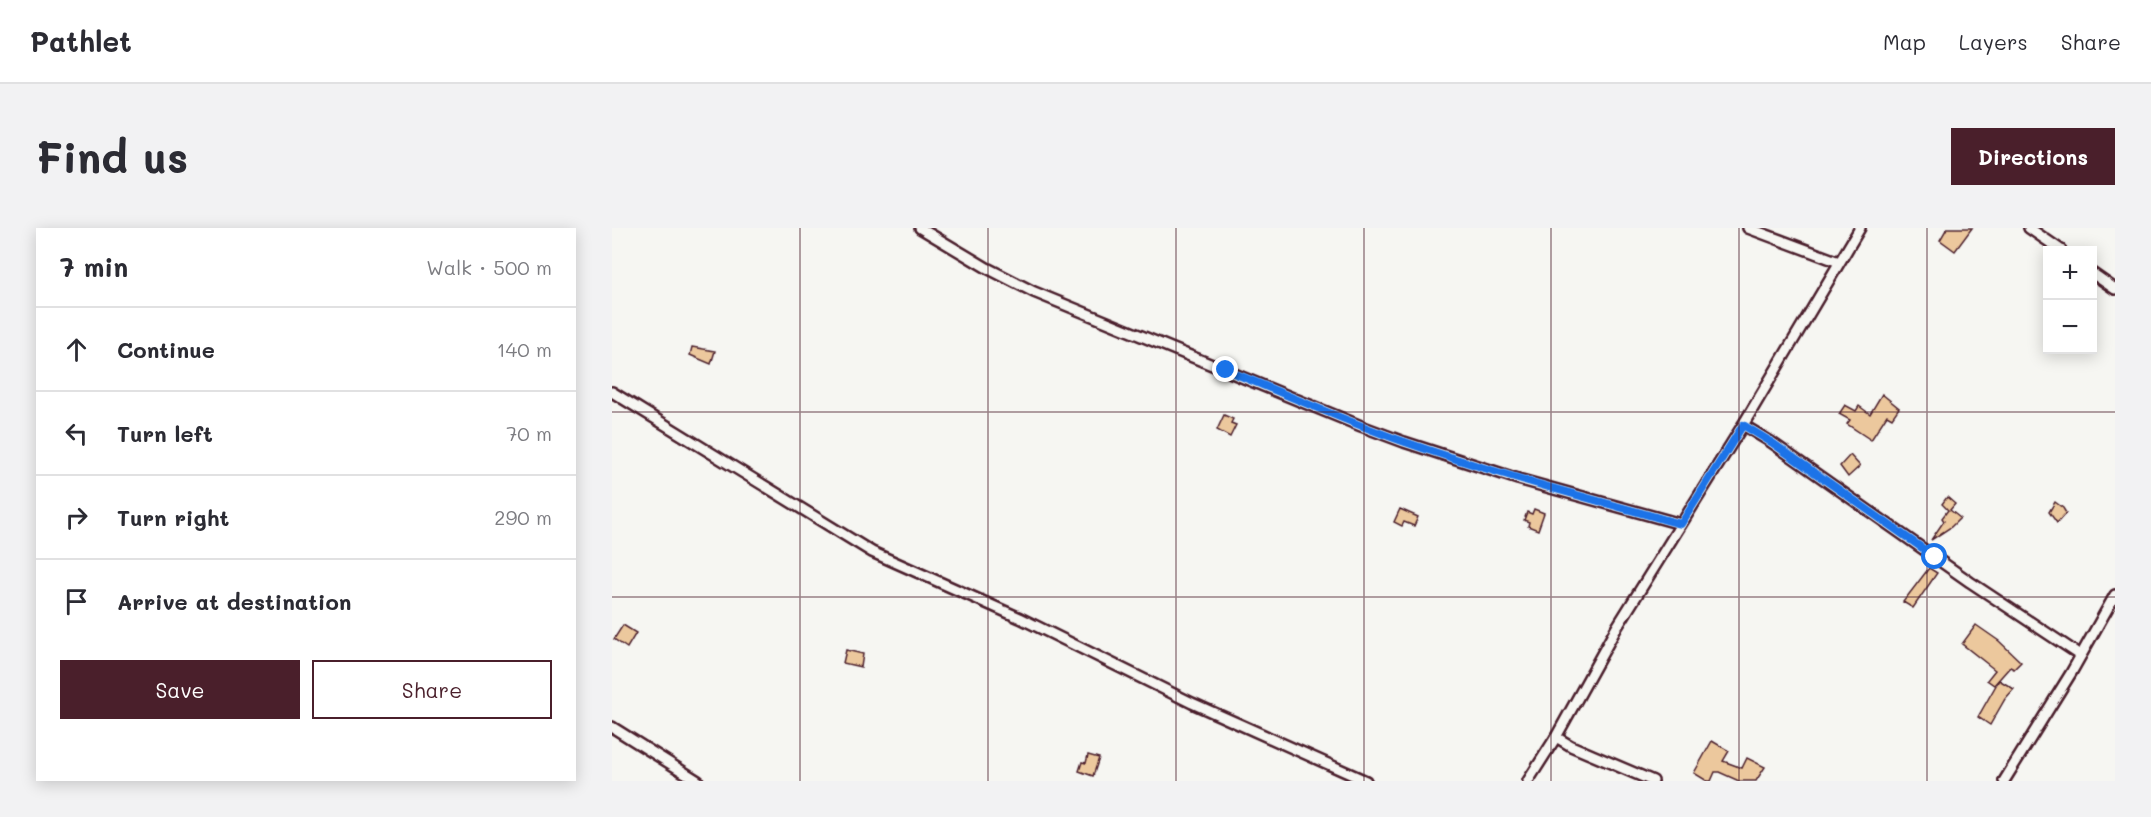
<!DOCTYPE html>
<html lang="en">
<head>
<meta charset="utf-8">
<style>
	:root { --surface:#fff; --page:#f2f2f3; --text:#2b2b33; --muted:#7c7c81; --line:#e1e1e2; --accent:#4a1f2b }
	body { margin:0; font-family:Mali,sans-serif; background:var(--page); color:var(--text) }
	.controls { position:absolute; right:18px; top:18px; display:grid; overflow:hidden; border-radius:0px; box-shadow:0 3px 15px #0003 }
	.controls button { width:54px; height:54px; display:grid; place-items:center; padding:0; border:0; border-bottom:2px solid var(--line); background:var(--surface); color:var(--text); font:30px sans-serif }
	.stop { position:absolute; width:18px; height:18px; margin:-14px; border:4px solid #1a73e8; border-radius:50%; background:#fff }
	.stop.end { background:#1a73e8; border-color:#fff; box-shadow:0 2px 6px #0008 }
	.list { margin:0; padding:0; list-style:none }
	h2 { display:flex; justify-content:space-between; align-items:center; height:78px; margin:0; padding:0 24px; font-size:26px }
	h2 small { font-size:20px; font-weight:400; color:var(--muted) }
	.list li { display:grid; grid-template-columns:39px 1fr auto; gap:18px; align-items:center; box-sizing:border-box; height:84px; padding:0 24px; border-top:2px solid var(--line) }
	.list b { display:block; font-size:22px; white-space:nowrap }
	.list em { font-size:20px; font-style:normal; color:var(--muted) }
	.actions { display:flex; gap:12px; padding:18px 24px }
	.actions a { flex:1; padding:14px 0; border:2px solid var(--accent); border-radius:0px; text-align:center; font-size:21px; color:var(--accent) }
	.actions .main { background:var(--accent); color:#fff }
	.icon { flex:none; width:33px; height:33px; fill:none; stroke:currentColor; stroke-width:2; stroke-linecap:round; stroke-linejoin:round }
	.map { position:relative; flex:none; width:1503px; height:553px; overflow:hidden; border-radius:0px }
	header { display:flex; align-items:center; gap:36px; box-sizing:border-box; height:84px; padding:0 30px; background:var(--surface); border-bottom:2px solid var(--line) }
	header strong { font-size:28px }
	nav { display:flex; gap:33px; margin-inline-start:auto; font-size:21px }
	.intro { display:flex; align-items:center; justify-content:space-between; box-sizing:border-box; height:144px; padding:0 36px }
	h1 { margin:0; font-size:42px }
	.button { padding:15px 27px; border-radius:0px; background:var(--accent); color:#fff; font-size:21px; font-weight:700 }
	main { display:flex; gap:36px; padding:0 36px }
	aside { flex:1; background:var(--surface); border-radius:0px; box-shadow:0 3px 15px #0003 }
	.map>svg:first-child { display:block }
	.building { fill:#ecc89d; stroke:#4a1f2b; stroke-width:1.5 }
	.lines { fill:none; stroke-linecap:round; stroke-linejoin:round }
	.minor-casing { stroke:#4a1f2b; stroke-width:14 }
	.minor { stroke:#f6f6f2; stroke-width:9 }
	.route { stroke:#1a73e8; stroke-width:8 }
	.grid { fill:none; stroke:#4a1f2b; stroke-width:1.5; stroke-opacity:0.55 }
</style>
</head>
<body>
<header>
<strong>Pathlet</strong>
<nav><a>Map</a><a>Layers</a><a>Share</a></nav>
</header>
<div class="intro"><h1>Find us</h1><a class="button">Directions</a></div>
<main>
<aside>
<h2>7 min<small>Walk · 500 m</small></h2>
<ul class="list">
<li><svg class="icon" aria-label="ahead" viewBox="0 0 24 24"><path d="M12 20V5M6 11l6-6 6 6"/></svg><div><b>Continue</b></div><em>140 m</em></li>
<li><svg class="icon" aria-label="left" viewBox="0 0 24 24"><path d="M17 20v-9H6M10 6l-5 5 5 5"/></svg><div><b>Turn left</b></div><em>70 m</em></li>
<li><svg class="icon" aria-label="right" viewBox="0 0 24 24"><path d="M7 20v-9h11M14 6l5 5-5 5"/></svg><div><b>Turn right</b></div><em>290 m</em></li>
<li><svg class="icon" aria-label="arrive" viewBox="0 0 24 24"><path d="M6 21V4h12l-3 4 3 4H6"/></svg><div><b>Arrive at destination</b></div></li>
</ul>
<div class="actions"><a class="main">Save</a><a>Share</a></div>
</aside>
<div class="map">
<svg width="1503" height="553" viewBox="0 0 1503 553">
	<rect width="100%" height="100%" fill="#f6f6f2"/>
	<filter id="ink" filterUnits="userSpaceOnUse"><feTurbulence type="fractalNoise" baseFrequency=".0167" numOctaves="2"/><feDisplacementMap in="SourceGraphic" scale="12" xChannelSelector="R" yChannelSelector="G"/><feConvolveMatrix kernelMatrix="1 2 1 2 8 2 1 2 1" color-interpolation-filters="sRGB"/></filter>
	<g filter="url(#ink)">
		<g class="building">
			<polygon points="1335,0 1360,0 1343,23 1328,12"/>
			<polygon points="80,119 103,123 99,136 78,127"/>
			<polygon points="1270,166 1287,180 1280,190 1275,187 1259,212 1235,196 1238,192 1227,186 1233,177 1244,183 1247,178 1258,186"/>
			<polygon points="612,187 621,191 619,195 624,197 618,209 605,202"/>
			<polygon points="1238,227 1248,238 1236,249 1228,238"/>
			<polygon points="1335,269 1343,276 1338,282 1348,290 1339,299 1319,312 1332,293 1330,290 1336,282 1330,276"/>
			<polygon points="1443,274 1451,280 1454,285 1445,295 1437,284"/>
			<polygon points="788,281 806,289 802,298 792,294 790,298 782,294"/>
			<polygon points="922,281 932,285 926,302 916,298 917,294 912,292 915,284 920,286"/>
			<polygon points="1317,340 1325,345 1301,380 1291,374"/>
			<polygon points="11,397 24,405 15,420 2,411"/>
			<polygon points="1364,397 1387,413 1409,434 1402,441 1398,439 1382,457 1375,452 1383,442 1350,416"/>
			<polygon points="234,422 251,426 249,439 231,435"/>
			<polygon points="1387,452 1402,461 1393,471 1378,497 1366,489"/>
			<polygon points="1100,513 1117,523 1111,533 1130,540 1135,530 1153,539 1144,553 1127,553 1107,544 1103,544 1099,553 1095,553 1082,545"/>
			<polygon points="476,527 487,530 481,548 467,543 470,534 474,535"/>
		</g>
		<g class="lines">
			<g class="minor-casing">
				<g id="minor">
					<polyline points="308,0 375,40 422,64 749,198 792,214 906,251 1069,296"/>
					<polyline points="1136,0 1227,34"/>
					<polyline points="1417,0 1449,22"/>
					<polyline points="1480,45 1503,61"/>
					<polyline points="0,164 260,324 408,390 580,475 754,553"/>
					<polyline points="1131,197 1159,214 1358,354 1468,427"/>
					<polyline points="0,499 86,553"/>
					<polyline points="944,509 959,518 1041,553"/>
					<polyline points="916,553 944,509 1005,399 1131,197 1248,0"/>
					<polyline points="1392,553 1459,445 1503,367"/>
				</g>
			</g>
			<use href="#minor" class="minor"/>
		</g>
	</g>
	<g class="lines" filter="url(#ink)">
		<path class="route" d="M 614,142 C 674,166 732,193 793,214 C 884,246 977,270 1069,296 L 1131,197 L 1159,214 L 1323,329"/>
	</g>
	<path class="grid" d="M 188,0 L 188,553M 376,0 L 376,553M 564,0 L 564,553M 752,0 L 752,553M 939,0 L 939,553M 1127,0 L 1127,553M 1315,0 L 1315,553M 0,184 L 1503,184M 0,369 L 1503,369"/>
</svg>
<div class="controls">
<button>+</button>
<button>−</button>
</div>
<div class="stop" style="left:1323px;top:329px"></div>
<div class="stop end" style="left:614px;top:142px"></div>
</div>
</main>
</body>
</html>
